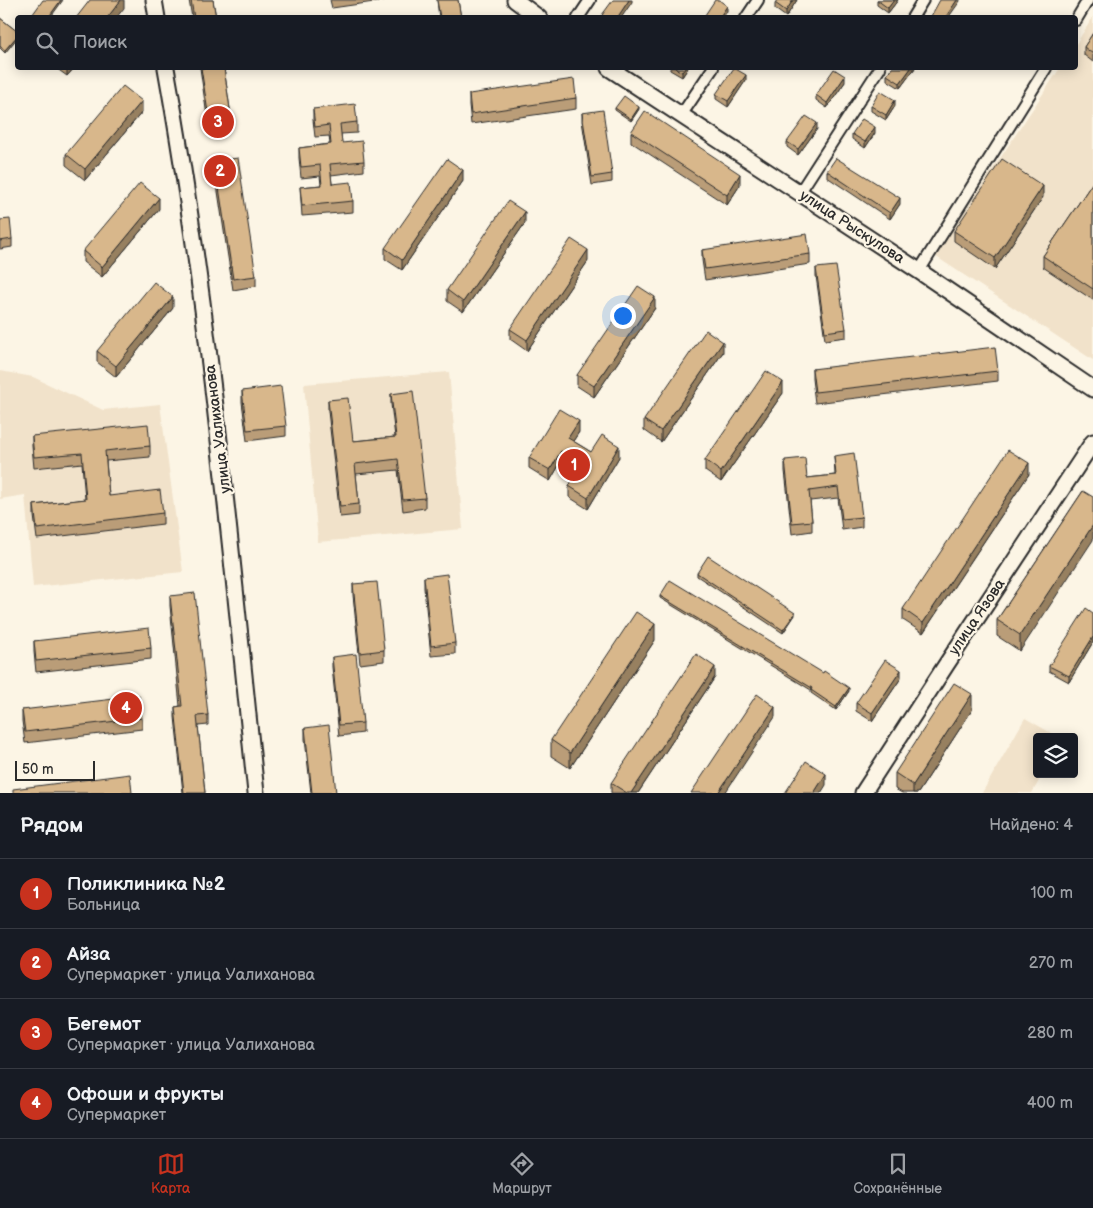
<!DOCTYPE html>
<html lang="ru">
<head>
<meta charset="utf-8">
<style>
	:root { --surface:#171b24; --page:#20242c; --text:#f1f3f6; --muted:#9ea1a6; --line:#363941; --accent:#c8321e }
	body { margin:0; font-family:"Balsamiq Sans",sans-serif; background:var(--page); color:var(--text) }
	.controls { position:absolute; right:15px; bottom:15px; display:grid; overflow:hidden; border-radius:5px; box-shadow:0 2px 12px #0003 }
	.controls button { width:45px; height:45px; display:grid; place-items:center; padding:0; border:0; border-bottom:1px solid var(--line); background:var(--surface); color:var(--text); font:25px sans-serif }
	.scale { position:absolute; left:15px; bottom:12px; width:80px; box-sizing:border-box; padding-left:5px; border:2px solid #2b2b2b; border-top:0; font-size:14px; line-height:18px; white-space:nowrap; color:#2b2b2b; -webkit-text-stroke:4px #fcf5e5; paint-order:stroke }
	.you { position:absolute; left:622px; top:315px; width:18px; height:18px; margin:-12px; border:4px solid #fff; border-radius:50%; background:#1a73e8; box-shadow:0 0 0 8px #1a73e833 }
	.badge { display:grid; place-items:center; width:32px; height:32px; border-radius:50%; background:var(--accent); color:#fff; font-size:16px; font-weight:700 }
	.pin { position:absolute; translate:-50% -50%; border:2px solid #fff; box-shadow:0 1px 5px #0006 }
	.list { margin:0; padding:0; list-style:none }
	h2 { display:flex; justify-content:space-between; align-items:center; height:65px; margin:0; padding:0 20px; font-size:21px }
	h2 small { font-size:16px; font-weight:400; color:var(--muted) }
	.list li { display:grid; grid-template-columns:32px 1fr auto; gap:15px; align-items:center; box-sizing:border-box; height:70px; padding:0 20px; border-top:1px solid var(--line) }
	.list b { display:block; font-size:19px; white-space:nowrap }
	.list p { margin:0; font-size:16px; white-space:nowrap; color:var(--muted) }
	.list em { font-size:16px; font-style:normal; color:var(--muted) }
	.icon { flex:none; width:28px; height:28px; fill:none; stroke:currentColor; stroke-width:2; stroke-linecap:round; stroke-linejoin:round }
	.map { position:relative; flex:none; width:1093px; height:793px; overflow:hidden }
	.search { position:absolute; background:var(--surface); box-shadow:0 2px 12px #0003; left:15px; right:15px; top:15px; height:55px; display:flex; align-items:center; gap:12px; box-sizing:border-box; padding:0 18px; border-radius:5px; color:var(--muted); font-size:19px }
	.sheet { height:345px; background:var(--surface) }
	nav { display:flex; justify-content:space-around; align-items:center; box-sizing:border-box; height:70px; border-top:1px solid var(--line); background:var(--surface); font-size:14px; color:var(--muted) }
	nav a { display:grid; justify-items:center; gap:2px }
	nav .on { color:var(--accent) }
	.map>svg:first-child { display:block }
	.built { fill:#f1e2ca }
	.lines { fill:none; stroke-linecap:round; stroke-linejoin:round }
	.street-casing { stroke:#2b2b2b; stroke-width:14 }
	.secondary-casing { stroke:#2b2b2b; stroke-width:19 }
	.street { stroke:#fcf5e5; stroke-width:10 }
	.secondary { stroke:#fcf5e5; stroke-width:15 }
	.wall { fill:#ba9d78; stroke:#2b2b2b }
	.shaded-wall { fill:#978061; stroke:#2b2b2b }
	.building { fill:#d8b78b; stroke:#2b2b2b }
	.labels { text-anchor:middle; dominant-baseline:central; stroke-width:4.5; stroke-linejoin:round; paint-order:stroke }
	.street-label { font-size:15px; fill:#2b2b2b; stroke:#fcf5e5 }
</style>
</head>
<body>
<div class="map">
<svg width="1093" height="793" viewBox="0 0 1093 793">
	<rect width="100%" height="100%" fill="#fcf5e5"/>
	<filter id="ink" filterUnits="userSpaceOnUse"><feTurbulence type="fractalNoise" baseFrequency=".02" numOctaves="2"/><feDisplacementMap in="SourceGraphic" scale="10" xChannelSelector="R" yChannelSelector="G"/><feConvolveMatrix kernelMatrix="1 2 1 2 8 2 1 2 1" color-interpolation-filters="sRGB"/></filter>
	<g filter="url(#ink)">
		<g class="built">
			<polygon points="1093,17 1093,360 935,256 1060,68 1076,68 1076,44"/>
			<polygon points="0,371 33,377 103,410 160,404 183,572 33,587 25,495 0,499"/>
			<polygon points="449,372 463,529 318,542 304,384"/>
			<polygon points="1025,718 1058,737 1037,737 1037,774 1043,774 1032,793 982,793"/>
		</g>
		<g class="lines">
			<g class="street-casing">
				<g id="street">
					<polyline points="578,18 590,0"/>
					<polyline points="746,18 758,0"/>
					<polyline points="912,18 923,0"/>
					<polyline points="1076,20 1088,0"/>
					<polyline points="682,114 713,68"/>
					<polyline points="800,192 880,68"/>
					<polyline points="919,271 1046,68"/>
				</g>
			</g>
			<g class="secondary-casing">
				<g id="secondary">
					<polyline points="154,0 157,18"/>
					<polyline points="515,0 539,18"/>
					<path d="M 166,68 C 209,307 231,551 256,793"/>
					<polyline points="609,68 919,271 1093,389"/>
					<polyline points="863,793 946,665 1093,442"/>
				</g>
			</g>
			<use href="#street" class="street"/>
			<use href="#secondary" class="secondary"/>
		</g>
		<g class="wall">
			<polygon points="189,0 213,0 216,18 192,18"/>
			<polygon points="330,0 388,0 332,8"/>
			<polygon points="437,0 458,0 461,18 439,18"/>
			<polygon points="797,0 786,17 775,9 775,3"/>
			<polygon points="877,0 898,0 888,13 877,5"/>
			<polygon points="0,18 18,32 5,53 0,48"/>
			<polygon points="1093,33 1093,62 1084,55 1084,47"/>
			<polygon points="56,68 74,68 67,76"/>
			<polygon points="200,68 224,68 230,109 230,120 208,123"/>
			<polygon points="670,68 688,68 682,77 670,70"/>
			<polygon points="892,68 915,68 900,88 887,80 887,75"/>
			<polygon points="746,80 728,107 716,99 716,94"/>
			<polygon points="845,82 827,108 816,100 816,95"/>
			<polygon points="469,94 576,98 576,109 471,124 469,105"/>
			<polygon points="871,106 895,106 886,120 871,111"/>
			<polygon points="615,108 639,109 631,121 615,110"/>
			<polygon points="313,109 357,122 357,133 341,134 342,143 364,161 364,171 331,175 332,184 353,201 353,212 302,216 300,187 321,185 320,176 301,178 299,158 299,148 330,144 329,136 315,137 313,120"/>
			<polygon points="142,112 85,180 66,165 66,154"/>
			<polygon points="582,113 612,174 612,182 592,185 582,121"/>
			<polygon points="817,129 798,155 787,147 787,142"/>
			<polygon points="631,132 740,185 727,205 631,142"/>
			<polygon points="875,133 865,148 852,139 852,134"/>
			<polygon points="215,161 256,276 256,286 233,290 215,172"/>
			<polygon points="827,171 900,204 890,219 827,177"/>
			<polygon points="463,181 402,270 385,259 385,248"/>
			<polygon points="1093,182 1093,300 1043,267 1043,256"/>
			<polygon points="1043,197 995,269 954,241 954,231"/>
			<polygon points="159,209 102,277 83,262 83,251"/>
			<polygon points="0,220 12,239 12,247 0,249"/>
			<polygon points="525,223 463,312 447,301 447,290"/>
			<polygon points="702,250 810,254 810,264 705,280 702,260"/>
			<polygon points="588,261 527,351 510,339 510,329"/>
			<polygon points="816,268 846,329 846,337 825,340 816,276"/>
			<polygon points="173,308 116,377 97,362 97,351"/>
			<polygon points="655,308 594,397 577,386 577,375"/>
			<polygon points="723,352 661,442 644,430 644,420"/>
			<polygon points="812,369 998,371 998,381 815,403 812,379"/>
			<polygon points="242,391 286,426 286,436 247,441 242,402"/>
			<polygon points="783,393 721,482 705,471 705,460"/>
			<polygon points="391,394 425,498 425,508 403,511 398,470 356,474 359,504 359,515 340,517 328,411 328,400 353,441 395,437 391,404"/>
			<polygon points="579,432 573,441 591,452 619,457 588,509 569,497 569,486 578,472 561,462 550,481 529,468 529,458"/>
			<polygon points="32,436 150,446 150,457 106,461 109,496 163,513 163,524 37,539 34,516 34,505 85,499 82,463 34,468 32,446"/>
			<polygon points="834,456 862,517 862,527 842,530 838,498 810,501 812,521 812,531 792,534 785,471 785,460 807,478 835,475"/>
			<polygon points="1029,474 923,633 903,620 903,609"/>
			<polygon points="1083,491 1020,651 997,636 997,620"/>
			<polygon points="697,573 795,615 783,633 697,576"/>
			<polygon points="424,577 455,643 455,654 431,656 424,588"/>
			<polygon points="353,584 384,650 384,661 360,664 353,595"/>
			<polygon points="170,596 208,715 208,725 198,726 205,793 183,793 175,717 175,707 180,706 170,606"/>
			<polygon points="660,596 849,691 836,710 811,693 811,690 660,598"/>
			<polygon points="1093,613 1093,642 1069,682 1049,671 1049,666"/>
			<polygon points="655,640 570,768 551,756 551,740"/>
			<polygon points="34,641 151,648 151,659 36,672 34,652"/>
			<polygon points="332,657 363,723 363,733 339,736 332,667"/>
			<polygon points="715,677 638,793 611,793 611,783"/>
			<polygon points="901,678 872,721 856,711 856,703"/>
			<polygon points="22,710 142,718 142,729 25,743 22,721"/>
			<polygon points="972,710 918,793 902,793 895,789 895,773"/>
			<polygon points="305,728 336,793 311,793 305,739"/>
		</g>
		<g class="shaded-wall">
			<polygon points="61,0 63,0 50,18 48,18"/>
			<polygon points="121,0 124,0 124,8 116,18 107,18"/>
			<polygon points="629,0 632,0 632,2 621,18 617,18"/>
			<polygon points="793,0 797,0 786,17 786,11"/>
			<polygon points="894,0 898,0 888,13 888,8"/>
			<polygon points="957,0 960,0 960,1 948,18 945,18"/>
			<polygon points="727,6 727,11 723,18 719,18"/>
			<polygon points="18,35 18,37 5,53 5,50"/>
			<polygon points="67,68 74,68 67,76"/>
			<polygon points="685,68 688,68 682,77 682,72"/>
			<polygon points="911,68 915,68 900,88 900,83"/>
			<polygon points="746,75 746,80 728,107 728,101"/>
			<polygon points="845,76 845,82 827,108 827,103"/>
			<polygon points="895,100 895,106 886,120 886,115"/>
			<polygon points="142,101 142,112 85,180 85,169"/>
			<polygon points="639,107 639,109 631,121 631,119"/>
			<polygon points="817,123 817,129 798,155 798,149"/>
			<polygon points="875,127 875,133 865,148 865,142"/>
			<polygon points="463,170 463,181 402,270 402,260"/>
			<polygon points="740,174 740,185 727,205 727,195"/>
			<polygon points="1043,186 1043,197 995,269 995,258"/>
			<polygon points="159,198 159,209 102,277 102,267"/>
			<polygon points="900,198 900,204 890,219 890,213"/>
			<polygon points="525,212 525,223 463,312 463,302"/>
			<polygon points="588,250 588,261 527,351 527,340"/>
			<polygon points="173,297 173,308 116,377 116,366"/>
			<polygon points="655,297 655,308 594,397 594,386"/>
			<polygon points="723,342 723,352 661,442 661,431"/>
			<polygon points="783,382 783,393 721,482 721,472"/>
			<polygon points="579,421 579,432 568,449 568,438"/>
			<polygon points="619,446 619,457 588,509 588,498"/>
			<polygon points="561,451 561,462 550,481 550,470"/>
			<polygon points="1029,463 1029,474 923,633 923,623"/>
			<polygon points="1093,525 1093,540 1020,651 1020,635"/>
			<polygon points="795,613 795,615 783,633 783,630"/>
			<polygon points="655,624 655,640 570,768 570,753"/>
			<polygon points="1093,637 1093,642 1069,682 1069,676"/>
			<polygon points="715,667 715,677 638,793 631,793"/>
			<polygon points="901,670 901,678 872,721 872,713"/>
			<polygon points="849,688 849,691 836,710 836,707"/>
			<polygon points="972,694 972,710 918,793 913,793 913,785"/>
			<polygon points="775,707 775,717 725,793 718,793"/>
			<polygon points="826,774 826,785 821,793 814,793"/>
		</g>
		<g class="building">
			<polygon points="43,0 61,0 48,18 30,18"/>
			<polygon points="90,0 121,0 107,18 76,18"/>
			<polygon points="191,0 213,0 216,18 194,18"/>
			<polygon points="437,0 458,0 461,18 440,18"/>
			<polygon points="613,0 629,0 617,18 606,18 602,15"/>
			<polygon points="715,0 719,0 727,6 719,18 703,18"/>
			<polygon points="777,0 793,0 786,11 775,3"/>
			<polygon points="877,0 894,0 888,8"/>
			<polygon points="940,0 957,0 945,18 930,18"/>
			<polygon points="0,18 18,32 18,35 5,50 0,46"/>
			<polygon points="1093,33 1093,54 1084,47"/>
			<polygon points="201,68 224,68 230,109 208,112"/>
			<polygon points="675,68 685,68 682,72"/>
			<polygon points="734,68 746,75 728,101 716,94"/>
			<polygon points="892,68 911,68 900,83 887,75"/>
			<polygon points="834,69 845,76 827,103 816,95"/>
			<polygon points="574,79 576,98 471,114 469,94"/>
			<polygon points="123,86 142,101 85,169 66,154"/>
			<polygon points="880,91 895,100 886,115 871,106"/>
			<polygon points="624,96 639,107 631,119 615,108"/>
			<polygon points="355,104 357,122 340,124 342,143 362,141 364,161 330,164 332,184 351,182 353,201 302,206 300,187 322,185 320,165 301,167 299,148 331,144 329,125 315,127 313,109"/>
			<polygon points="603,110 612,174 592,177 582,113"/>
			<polygon points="645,111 740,174 727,195 631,132"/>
			<polygon points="806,116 817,123 798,149 787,142"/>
			<polygon points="862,119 875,127 865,142 852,134"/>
			<polygon points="238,158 256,276 233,279 215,161"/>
			<polygon points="836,158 900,198 890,213 827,171"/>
			<polygon points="447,159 463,170 402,260 385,248"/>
			<polygon points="1002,159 1043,186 995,258 954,231"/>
			<polygon points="1093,182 1093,289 1043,256"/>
			<polygon points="140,183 159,198 102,267 83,251"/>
			<polygon points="508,201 525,212 463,302 447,290"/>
			<polygon points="10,219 12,239 0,241 0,220"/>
			<polygon points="807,234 810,254 705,269 702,250"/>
			<polygon points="571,239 588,250 527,340 510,329"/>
			<polygon points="836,266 846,329 825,332 816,268"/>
			<polygon points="154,282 173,297 116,366 97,351"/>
			<polygon points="638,286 655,297 594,386 577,375"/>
			<polygon points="706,330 723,342 661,431 644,420"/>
			<polygon points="995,347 998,371 815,392 812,369"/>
			<polygon points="766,371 783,382 721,472 705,460"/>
			<polygon points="281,386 286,426 247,430 242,391"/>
			<polygon points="413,391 425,498 403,500 398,459 355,464 359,504 340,506 328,400 348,398 353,441 396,437 391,394"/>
			<polygon points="559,409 579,421 568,438 591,452 602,435 619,446 588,498 569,486 582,464 561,451 550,470 529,458"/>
			<polygon points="148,424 150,446 105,451 109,496 160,490 163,513 37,529 34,505 86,499 82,453 34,457 32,436"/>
			<polygon points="1008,450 1029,463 923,623 903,609"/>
			<polygon points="854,453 862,517 842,519 838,487 809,491 812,521 792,523 785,460 805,458 807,478 836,475 834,456"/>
			<polygon points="1083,491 1093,497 1093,525 1020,635 997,620"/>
			<polygon points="708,556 795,613 783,630 697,573"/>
			<polygon points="447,574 455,643 431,646 424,577"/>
			<polygon points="670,580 823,673 824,671 849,688 836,707 811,690 812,688 660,596"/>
			<polygon points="377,582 384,650 360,653 353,584"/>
			<polygon points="195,593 208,715 197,716 205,793 184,793 175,707 182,706 170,596"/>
			<polygon points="1086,608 1093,613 1093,637 1069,676 1049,666"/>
			<polygon points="636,612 655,624 570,753 551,740"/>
			<polygon points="149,628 151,648 36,661 34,641"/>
			<polygon points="356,654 363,723 339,725 332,657"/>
			<polygon points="696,654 715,667 631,793 627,793 611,783"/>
			<polygon points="885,660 901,670 872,713 856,703"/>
			<polygon points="954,683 972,694 913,785 895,773"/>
			<polygon points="757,694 775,707 718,793 691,793"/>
			<polygon points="139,696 142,718 25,732 22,710"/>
			<polygon points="329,725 336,793 312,793 305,728"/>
			<polygon points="806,761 826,774 814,793 785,793"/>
			<polygon points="130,774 132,793 13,793 13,789"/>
		</g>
	</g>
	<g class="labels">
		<g class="street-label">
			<text transform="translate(852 227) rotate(33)">улица Рыскулова</text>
			<text transform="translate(218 429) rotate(-97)">улица Уалиханова</text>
			<text transform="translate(977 617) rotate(-56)">улица Язова</text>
		</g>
	</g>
</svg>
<div class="controls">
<button><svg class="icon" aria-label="layers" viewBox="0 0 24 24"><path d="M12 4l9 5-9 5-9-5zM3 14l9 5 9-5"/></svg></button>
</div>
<div class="scale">50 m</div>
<div class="you"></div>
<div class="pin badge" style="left:574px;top:465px">1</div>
<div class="pin badge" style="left:220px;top:171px">2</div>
<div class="pin badge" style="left:218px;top:122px">3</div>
<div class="pin badge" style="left:126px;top:708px">4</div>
<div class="search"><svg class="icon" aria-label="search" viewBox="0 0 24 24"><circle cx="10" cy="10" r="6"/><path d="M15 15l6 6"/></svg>Поиск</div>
</div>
<section class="sheet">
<h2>Рядом<small>Найдено: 4</small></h2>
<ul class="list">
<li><span class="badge">1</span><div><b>Поликлиника №2</b><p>Больница</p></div><em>100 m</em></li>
<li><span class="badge">2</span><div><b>Айза</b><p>Супермаркет · улица Уалиханова</p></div><em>270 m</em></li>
<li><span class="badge">3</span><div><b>Бегемот</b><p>Супермаркет · улица Уалиханова</p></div><em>280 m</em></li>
<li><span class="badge">4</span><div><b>Офоши и фрукты</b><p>Супермаркет</p></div><em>400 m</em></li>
</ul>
</section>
<nav>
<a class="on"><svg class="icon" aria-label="map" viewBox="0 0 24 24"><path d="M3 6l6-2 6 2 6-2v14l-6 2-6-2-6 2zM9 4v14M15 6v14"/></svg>Карта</a>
<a><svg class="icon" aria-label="directions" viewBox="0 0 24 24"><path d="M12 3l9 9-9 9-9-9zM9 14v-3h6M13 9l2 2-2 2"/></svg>Маршрут</a>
<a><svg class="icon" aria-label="saved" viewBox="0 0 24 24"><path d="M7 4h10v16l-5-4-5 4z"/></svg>Сохранённые</a>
</nav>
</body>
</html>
